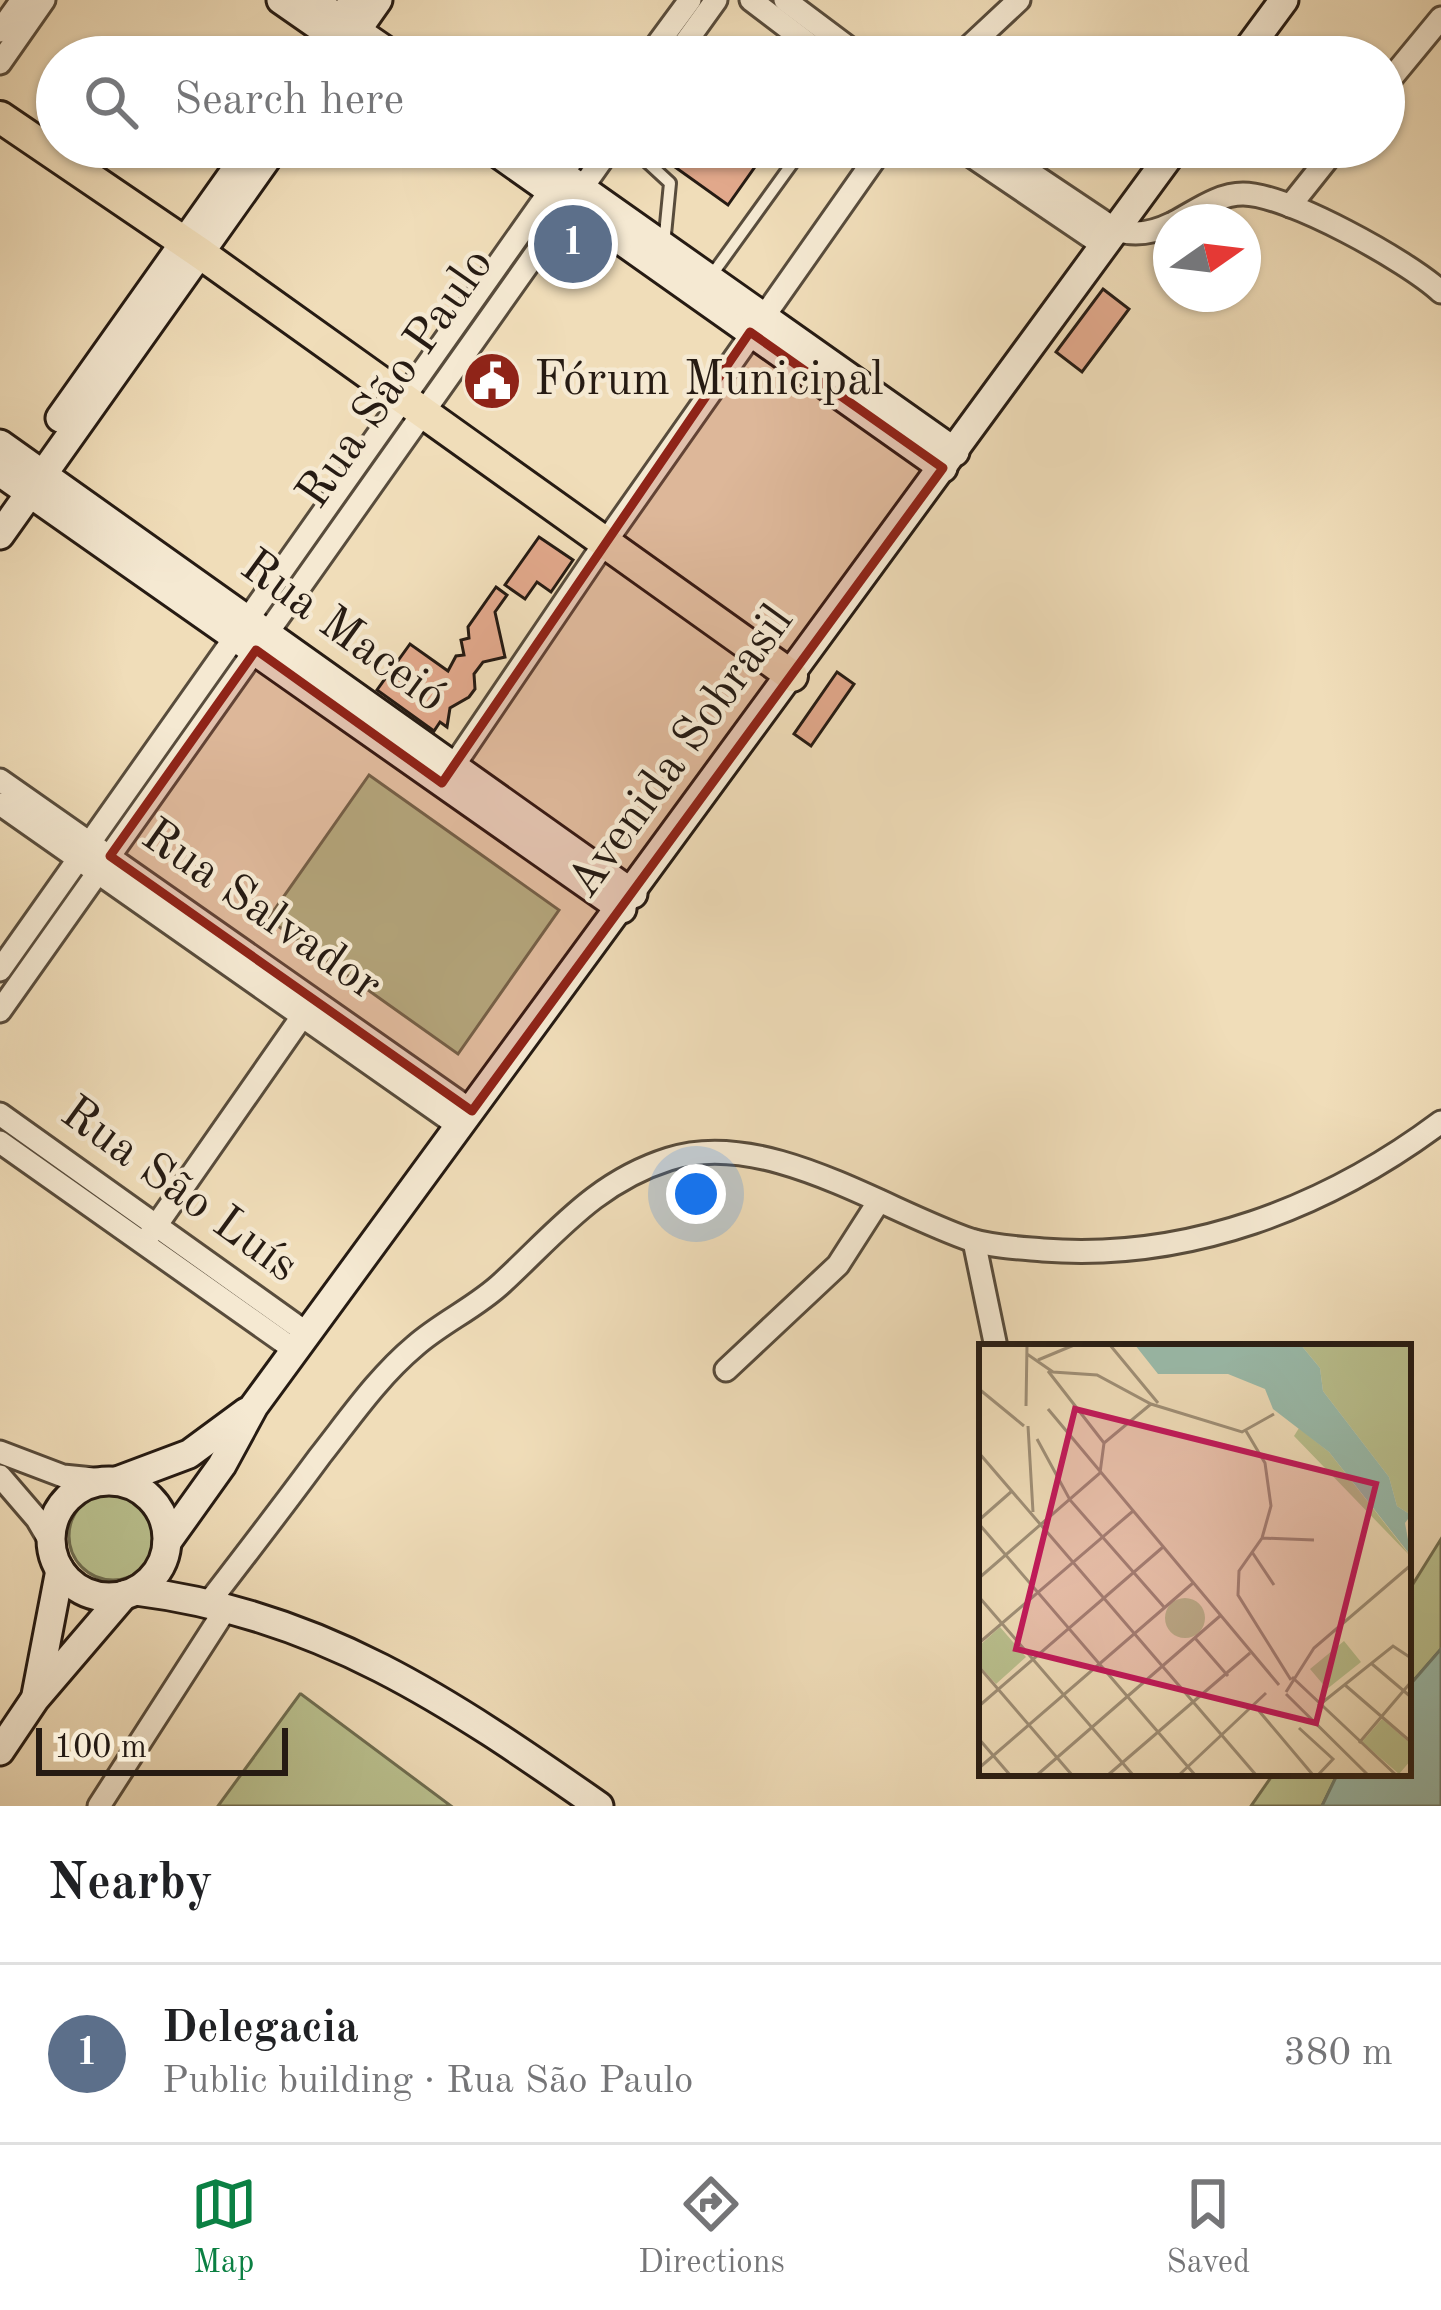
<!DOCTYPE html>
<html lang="en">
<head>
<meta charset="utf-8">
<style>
	:root { --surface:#fff; --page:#f2f2f2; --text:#202124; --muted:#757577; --line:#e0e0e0; --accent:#0b8043 }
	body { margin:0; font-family:"Old Standard TT",serif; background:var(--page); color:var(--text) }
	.compass { position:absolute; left:1153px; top:204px; width:108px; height:108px; border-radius:50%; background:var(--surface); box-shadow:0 3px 9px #0004; rotate:76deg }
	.scale { position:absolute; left:36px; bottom:30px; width:252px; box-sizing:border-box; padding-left:12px; border:6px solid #261b13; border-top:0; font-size:33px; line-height:42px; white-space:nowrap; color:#261b13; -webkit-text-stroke:9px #f5e9d2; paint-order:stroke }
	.you { position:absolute; left:696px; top:1194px; width:42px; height:42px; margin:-30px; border:9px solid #fff; border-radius:50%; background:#1a73e8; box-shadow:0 0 0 18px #1a73e833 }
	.badge { display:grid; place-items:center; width:78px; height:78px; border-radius:50%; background:var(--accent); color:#fff; font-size:39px; font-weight:700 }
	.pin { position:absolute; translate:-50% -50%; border:6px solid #fff; box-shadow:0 3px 12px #0006 }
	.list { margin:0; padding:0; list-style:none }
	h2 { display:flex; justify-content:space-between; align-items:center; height:156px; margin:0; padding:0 48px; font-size:51px }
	h2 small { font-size:39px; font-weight:400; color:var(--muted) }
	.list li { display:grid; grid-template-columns:78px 1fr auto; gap:36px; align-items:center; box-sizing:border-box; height:180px; padding:0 48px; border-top:3px solid var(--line) }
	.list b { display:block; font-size:45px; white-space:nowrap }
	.list p { margin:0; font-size:39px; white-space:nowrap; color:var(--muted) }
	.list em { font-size:39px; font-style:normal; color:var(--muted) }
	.icon { flex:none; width:66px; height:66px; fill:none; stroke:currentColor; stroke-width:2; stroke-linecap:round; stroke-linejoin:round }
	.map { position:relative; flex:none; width:1441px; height:1806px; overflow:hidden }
	.search { position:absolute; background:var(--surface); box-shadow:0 3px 9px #0004; left:36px; right:36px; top:36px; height:132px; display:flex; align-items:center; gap:30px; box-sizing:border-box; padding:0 42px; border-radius:66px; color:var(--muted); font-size:45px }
	.sheet { height:336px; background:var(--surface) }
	nav { display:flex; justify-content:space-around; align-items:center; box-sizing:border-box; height:168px; border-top:3px solid var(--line); background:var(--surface); font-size:33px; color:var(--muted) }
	nav a { display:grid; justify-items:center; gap:6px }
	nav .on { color:var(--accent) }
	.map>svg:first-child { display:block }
	.green { fill:#bac18f; stroke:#706e51; stroke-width:3 }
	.water { fill:#9abcac; stroke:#6c7c6f; stroke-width:3 }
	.building { fill:#e1a88b; stroke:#261b13; stroke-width:3 }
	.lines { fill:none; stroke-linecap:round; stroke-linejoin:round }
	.lane-casing { stroke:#584c3c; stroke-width:16 }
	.street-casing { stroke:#584c3c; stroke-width:27 }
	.secondary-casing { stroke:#261b13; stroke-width:33 }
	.primary-casing { stroke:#261b13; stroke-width:36 }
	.lane { stroke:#f5e9d2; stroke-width:10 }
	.street { stroke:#f5e9d2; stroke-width:21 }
	.secondary { stroke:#f5e9d2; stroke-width:27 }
	.primary { stroke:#f0ddb9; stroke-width:30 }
	.marked { fill:#8f2418; fill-opacity:0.2; stroke:#8f2418; stroke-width:9; stroke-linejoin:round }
	.labels { text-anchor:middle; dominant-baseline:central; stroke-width:9; stroke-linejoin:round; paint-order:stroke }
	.street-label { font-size:48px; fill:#261b13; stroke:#f5e9d2 }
	.poi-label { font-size:48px; fill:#261b13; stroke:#f5e9d2; text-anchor:start }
	.inset-road { fill:none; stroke:#9f8f77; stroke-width:3 }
	.view { fill:#c2185b; fill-opacity:0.15; stroke:#c2185b; stroke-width:6 }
	.inset-edge { fill:none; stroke:#261b13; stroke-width:6 }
</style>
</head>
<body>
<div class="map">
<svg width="1441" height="1806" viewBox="0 0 1441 1806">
	<rect width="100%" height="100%" fill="#f0ddb9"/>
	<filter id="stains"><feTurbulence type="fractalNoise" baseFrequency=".00167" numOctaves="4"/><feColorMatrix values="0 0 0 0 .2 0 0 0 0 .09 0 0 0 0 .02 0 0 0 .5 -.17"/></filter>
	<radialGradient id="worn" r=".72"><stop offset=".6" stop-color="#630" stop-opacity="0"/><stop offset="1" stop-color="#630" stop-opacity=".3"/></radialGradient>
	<g class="green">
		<polygon points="369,775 559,910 458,1054 268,919"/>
		<circle cx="113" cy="1536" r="44"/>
		<polygon points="1441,1539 1441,1649 1408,1687 1408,1592"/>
		<polygon points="300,1694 301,1694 451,1806 218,1806"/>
		<polygon points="1274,1773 1338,1773 1322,1806 1251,1806"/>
	</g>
	<polygon class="water" points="1441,1649 1441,1806 1322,1806 1338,1773 1408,1773 1408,1687"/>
	<g class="building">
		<polygon points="647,147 769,147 728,205"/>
		<polygon points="1103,289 1129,309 1082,372 1056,352"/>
		<polygon points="539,537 573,560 551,592 537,582 525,599 505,585"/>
		<polygon points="496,587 507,595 495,612 505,657 483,662 474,674 475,689 469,697 450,708 447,727 440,722 434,731 377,690 410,644 448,671 456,656 464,655 461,640 469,638 468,627"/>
		<polygon points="837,672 854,684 811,746 794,734"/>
	</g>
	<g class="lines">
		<g class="lane-casing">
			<g id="lane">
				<polyline points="631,147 670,183 664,245"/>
				<polyline points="711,276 804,147"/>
			</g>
		</g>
		<g class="street-casing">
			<g id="street">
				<polyline points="751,0 826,57"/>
				<polyline points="785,0 861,57"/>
				<polyline points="0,31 22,0"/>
				<polyline points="648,57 690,0"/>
				<polyline points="675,57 716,0"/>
				<polyline points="958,57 1019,0"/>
				<polyline points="0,63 44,0"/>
				<polyline points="1384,87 1441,18"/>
				<polyline points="958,147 1104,246"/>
				<path d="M 992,147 L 1116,230 C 1135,236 1153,233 1171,224"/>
				<polyline points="1290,206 1337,147"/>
				<path d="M 1175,222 C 1196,211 1218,194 1243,194 C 1287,194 1408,261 1441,292"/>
				<polyline points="446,777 595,557 883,147"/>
				<polyline points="0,780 472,1111"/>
				<polyline points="0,804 460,1127"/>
				<polyline points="0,970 581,147"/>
				<polyline points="0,1011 611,147"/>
				<polyline points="0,1114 308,1334"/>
				<polyline points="0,1142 296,1351"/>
				<polyline points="151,1233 308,1008"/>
				<polyline points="974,1241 996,1347"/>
				<polyline points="726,1370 838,1265 879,1201"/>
				<polyline points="0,1452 63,1476 103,1480"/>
				<polyline points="0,1476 37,1519 51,1543"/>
				<path d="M 210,1601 C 247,1553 284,1505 320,1456 C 350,1418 378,1377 415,1346 C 442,1322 477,1307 503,1282 C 557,1232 596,1182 669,1159 C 765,1128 883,1210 971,1240 C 994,1247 1020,1248 1043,1250 C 1188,1261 1326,1208 1441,1122"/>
				<polyline points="99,1806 227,1607"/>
			</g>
		</g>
		<g class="secondary-casing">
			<g id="secondary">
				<polyline points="281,0 327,32"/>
				<polyline points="312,0 395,57"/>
				<polyline points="316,57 354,0"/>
				<polyline points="338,57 378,0"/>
				<polyline points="1242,57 1284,0"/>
				<polyline points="489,147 943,468"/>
				<polyline points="523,147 955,452"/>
				<polyline points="60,418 252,147"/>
				<polyline points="0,444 633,894"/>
				<polyline points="0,472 622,909"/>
				<polyline points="0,535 275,147"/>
				<polyline points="117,1481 189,1454 246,1412"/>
				<circle cx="109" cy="1539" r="58"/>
				<polyline points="167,1542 222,1465 254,1406 1176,147"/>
				<path d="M 136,1591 C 321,1614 450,1702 599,1806"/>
				<polyline points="36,1695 60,1570"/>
				<polyline points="0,1751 35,1699 124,1595"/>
			</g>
		</g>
		<g class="primary-casing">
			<polyline id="primary" points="0,117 200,253 792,676"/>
		</g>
		<use href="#lane" class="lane"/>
		<use href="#street" class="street"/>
		<use href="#secondary" class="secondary"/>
		<use href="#primary" class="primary"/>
	</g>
	<path class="marked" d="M 750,332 L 943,468 L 472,1111 L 110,856 L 256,650 L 442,783 Z"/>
	<defs>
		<g id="civic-disc" transform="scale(3)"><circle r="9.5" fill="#8f2418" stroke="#f5e9d2"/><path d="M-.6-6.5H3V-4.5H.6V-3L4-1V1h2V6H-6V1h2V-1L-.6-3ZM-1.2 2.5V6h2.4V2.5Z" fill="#fff"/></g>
	</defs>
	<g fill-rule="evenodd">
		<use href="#civic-disc" x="492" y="381"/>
	</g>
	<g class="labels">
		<g class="street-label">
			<text transform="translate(396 379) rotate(-55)">Rua São Paulo</text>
			<text transform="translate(343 632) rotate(36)">Rua Maceió</text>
			<text transform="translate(681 752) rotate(-54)">Avenida Sobrasil</text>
			<text transform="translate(261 911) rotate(35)">Rua Salvador</text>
			<text transform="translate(179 1190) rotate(36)">Rua São Luís</text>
		</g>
		<g class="poi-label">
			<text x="534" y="381">Fórum Municipal</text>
		</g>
	</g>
	<g transform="translate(979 1344)">
		<rect width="432" height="432" fill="#f0ddb9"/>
		<path d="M 322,1 L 432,1 L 432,171 L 418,162 L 410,133 L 344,47 L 341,24 ZM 320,84 L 350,108 L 432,213 L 315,92 ZM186 274a20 20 0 1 1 40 0a20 20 0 1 1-40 0ZM 21,283 L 47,313 L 17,340 L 0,321 L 0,302 ZM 365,297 L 382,318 L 348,345 L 331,325 ZM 403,375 L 432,400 L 432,416 L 420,430 L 383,398 Z" fill="#bac18f"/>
		<path d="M 156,1 L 322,1 L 341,24 L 344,47 L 410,133 L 418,162 L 432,171 L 426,179 L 432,212 L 350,108 L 294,65 L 286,45 L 249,30 L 179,30 Z" fill="#9abcac"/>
		<path class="inset-road" d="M 131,1 L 179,59M 48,10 L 74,28 L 118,31 L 172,60 L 263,88 L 295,70M 59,16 L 95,1M 69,27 L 125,99M 0,45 L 45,82M 47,62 L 48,1M 69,65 L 300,341M 49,82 L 54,168M 267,87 L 286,119 L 292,162 L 283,194 L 260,227 L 259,251 L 312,336M 58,95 L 91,156 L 185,263M 0,109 L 277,431M 0,176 L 33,147M 0,180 L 216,431M 283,194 L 335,196M 273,208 L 295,241M 0,234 L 121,129 L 125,99 L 172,60M 0,253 L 154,431M 216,294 L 249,332M 0,299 L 154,167M 393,320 L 432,353M 0,323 L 93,431M 313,333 L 417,431M 366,341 L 432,398M 307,348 L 335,304 L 432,221M 307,350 L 389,431M 0,362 L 184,203M 339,362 L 414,302 L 432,314M 280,367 L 334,431M 320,384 L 354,415 L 339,431M 0,395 L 31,431M 380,399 L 432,338M 0,424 L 214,239M 58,431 L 241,272M 129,431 L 271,309M 200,431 L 287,349"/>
		<path class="view" d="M 96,65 L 397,140 L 337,379 L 37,305 Z"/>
		<rect width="432" height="432" class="inset-edge"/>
	</g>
	<rect width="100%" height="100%" filter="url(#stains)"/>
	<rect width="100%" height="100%" fill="url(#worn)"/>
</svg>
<svg class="compass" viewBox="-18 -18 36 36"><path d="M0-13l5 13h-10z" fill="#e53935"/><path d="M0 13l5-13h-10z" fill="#757577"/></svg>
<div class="scale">100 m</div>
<div class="you"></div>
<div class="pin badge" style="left:573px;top:244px;background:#5c6f8a">1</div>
<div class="search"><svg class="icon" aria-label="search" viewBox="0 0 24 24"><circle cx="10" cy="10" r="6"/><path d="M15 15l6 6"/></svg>Search here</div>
</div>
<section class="sheet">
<h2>Nearby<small></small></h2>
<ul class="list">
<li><span class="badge" style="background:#5c6f8a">1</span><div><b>Delegacia</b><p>Public building · Rua São Paulo</p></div><em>380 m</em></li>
</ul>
</section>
<nav>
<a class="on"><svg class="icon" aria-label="map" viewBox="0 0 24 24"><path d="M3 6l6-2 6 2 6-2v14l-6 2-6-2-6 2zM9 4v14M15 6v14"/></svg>Map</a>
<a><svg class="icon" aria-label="directions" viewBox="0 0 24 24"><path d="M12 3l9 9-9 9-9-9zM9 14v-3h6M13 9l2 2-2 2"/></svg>Directions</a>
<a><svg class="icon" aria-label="saved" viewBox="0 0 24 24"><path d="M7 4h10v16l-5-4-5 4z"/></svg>Saved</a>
</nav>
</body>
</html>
